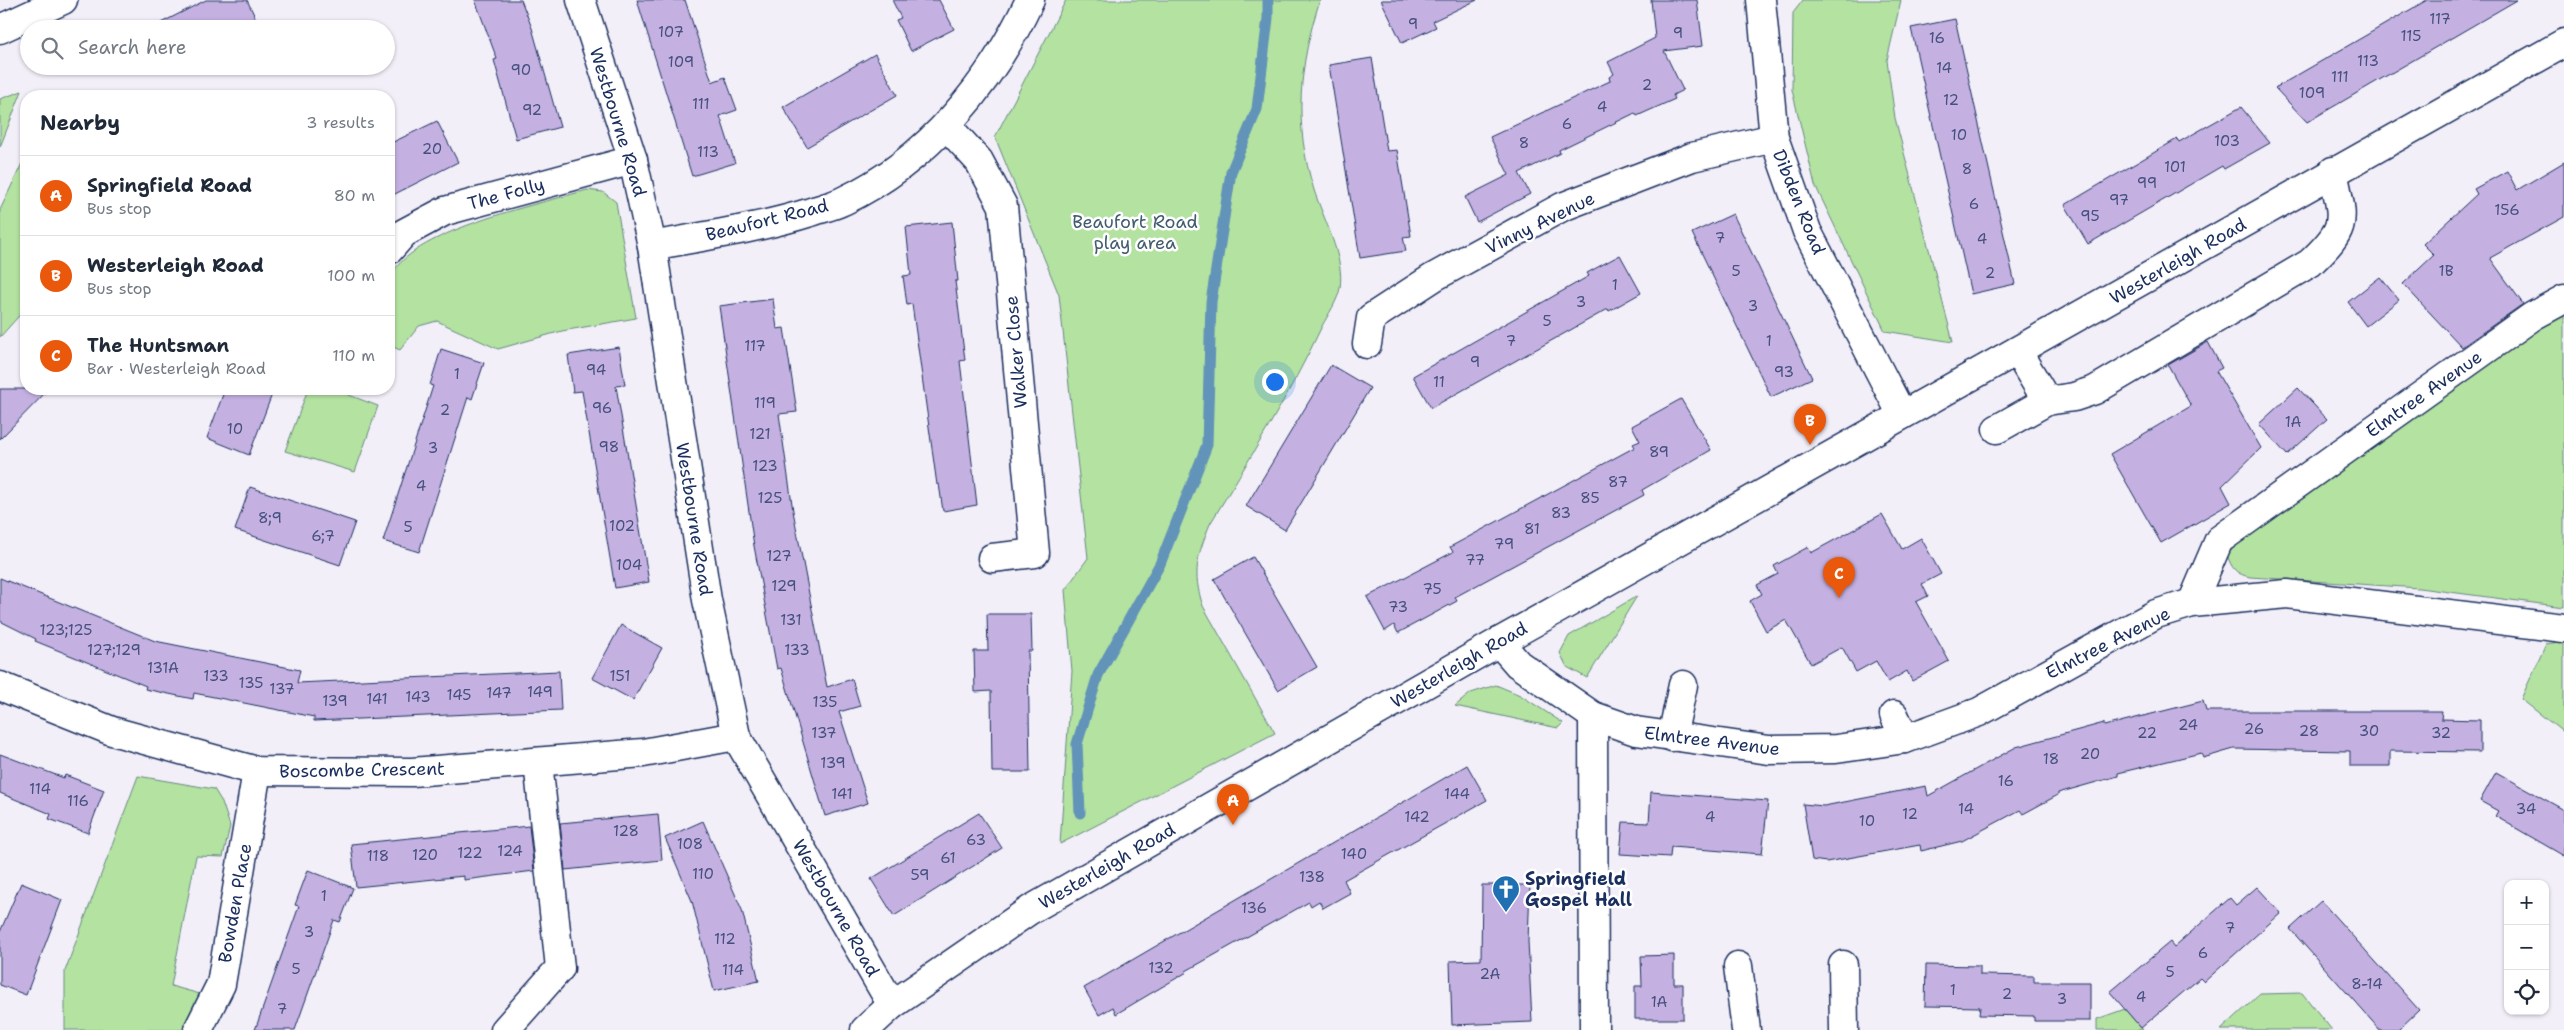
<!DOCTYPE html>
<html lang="en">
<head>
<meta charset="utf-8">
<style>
	:root { --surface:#fff; --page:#f6f6f7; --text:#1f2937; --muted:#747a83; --line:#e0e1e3; --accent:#ea580c }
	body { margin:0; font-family:"Shantell Sans",sans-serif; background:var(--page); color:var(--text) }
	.controls { position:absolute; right:15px; bottom:15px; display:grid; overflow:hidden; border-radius:10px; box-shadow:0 1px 4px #0004 }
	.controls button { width:45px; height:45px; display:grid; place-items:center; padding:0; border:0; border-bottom:1px solid var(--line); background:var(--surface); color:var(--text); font:25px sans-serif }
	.you { position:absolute; left:1274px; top:381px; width:18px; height:18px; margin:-12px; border:4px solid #fff; border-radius:50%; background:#1a73e8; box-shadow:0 0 0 8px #1a73e833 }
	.badge { display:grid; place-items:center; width:32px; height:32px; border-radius:50%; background:var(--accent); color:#fff; font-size:16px; font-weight:700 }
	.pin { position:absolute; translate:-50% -41px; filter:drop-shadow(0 1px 2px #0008) }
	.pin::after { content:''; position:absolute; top:26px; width:18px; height:15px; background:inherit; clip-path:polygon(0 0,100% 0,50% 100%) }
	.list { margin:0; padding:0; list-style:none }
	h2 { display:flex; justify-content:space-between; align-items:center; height:65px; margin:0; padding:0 20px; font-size:21px }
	h2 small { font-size:16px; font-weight:400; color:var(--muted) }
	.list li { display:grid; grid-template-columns:32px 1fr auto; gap:15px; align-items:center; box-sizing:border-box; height:80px; padding:0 20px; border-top:1px solid var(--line) }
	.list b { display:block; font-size:19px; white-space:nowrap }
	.list p { margin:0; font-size:16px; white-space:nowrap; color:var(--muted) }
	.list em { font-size:16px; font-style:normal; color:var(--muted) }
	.icon { flex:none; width:28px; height:28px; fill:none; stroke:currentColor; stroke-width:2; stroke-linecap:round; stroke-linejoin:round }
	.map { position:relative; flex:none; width:2564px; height:1030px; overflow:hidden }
	.search { position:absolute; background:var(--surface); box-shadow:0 1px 4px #0004; left:20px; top:20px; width:375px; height:55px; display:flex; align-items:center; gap:12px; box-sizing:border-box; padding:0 18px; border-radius:28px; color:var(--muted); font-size:19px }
	.panel { position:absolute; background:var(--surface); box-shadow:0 1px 4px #0004; left:20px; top:90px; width:375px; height:305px; border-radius:20px }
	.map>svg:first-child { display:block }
	.green { fill:#b3e2a1; stroke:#678880 }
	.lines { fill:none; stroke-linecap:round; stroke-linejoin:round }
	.stream { stroke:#6293b8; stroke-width:11 }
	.building { fill:#c4b1e1; stroke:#1b2f5e }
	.minor-casing { stroke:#1b2f5e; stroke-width:31 }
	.minor { stroke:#fff; stroke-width:28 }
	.labels { text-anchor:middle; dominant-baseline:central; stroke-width:5; stroke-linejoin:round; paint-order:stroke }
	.number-label { font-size:15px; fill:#45507f }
	.street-label { font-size:18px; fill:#1b2f5e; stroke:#fff }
	.park-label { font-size:18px; fill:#415c6f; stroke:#fff }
	.poi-label { font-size:18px; font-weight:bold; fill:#1b2f5e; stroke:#fff; text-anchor:start }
</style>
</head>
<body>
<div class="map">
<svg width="2564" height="1030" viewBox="0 0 2564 1030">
	<rect width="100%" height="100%" fill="#f3eff9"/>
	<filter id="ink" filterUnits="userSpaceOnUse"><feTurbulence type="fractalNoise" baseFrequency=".02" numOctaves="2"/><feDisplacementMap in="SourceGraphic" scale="10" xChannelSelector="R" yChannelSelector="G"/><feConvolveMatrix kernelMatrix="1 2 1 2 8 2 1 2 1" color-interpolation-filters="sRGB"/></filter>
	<g filter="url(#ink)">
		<g class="green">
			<path d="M 1066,0 L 1320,0 C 1299,65 1293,123 1314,190 C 1323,218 1345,258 1340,288 C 1338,300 1328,315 1322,326 C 1290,394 1249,460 1210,524 C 1197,556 1192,573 1203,606 L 1275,733 L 1060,844 L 1072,671 L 1065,590 L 1088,558 L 1059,295 L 995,137 Z"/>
			<polygon points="1803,0 1901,0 1887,60 1895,118 1953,342 1885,331 1815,185 1792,90 1793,13"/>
			<polygon points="22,91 0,147 0,99"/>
			<polygon points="26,155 26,308 0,337 0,210"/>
			<path d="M 587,190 L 603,192 L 616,202 L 636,318 L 562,331 L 498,349 L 437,321 L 419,326 L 400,350 L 389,345 C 389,330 385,291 389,280 C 406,231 540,204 587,190 Z"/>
			<path d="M 2564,312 L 2564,607 L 2419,588 L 2250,577 C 2236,574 2232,569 2227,555 L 2266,514 Z"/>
			<polygon points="308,389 333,389 378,406 355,472 285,451"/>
			<polygon points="1637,596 1587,678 1567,667 1560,653 1569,636"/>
			<polygon points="2564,641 2564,733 2521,699 2546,644"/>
			<polygon points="1496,685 1520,695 1563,723 1558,728 1455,706 1471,693"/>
			<polygon points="138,776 214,789 222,802 230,826 223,857 196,856 171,986 200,994 184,1030 65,1030 65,971"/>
			<polygon points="2302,993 2332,1030 2221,1030 2260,994"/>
			<polygon points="2125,1009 2143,1030 2097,1030 2097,1019"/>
		</g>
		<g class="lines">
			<polyline class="stream" points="1080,813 1077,744 1098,675 1160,564 1207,445 1211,302 1231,172 1257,109 1268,18 1268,0"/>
		</g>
		<g class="building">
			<polygon points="206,0 247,0 257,21 241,29 149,29"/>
			<polygon points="475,0 521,0 532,28 560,127 516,139 494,60 497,59"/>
			<polygon points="637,0 685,0 712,82 725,77 737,110 720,116 735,163 692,176"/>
			<polygon points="892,0 939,0 954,29 911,51 896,20 901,18"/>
			<polygon points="1381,0 1477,0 1433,21 1436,27 1402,43"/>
			<polygon points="1651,0 1697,0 1703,46 1664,51 1683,90 1673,95 1675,99 1637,116 1635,113 1559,150 1560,153 1519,173 1530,194 1477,222 1465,197 1509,175 1490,137 1610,81 1609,77 1614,74 1608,62 1655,38"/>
			<polygon points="2427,0 2517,0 2307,122 2275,88"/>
			<polygon points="1955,19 2015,284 1971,294 1911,28"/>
			<polygon points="875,54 897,95 807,147 783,107"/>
			<polygon points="1372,58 1387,151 1397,150 1411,236 1403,237 1406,251 1360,258 1329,65"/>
			<polygon points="2241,107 2270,143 2224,169 2222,166 2088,244 2065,205 2177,139 2179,142"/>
			<polygon points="437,121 458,162 389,197 389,144"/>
			<polygon points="2564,162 2564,217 2490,258 2523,304 2462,347 2403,284 2434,255 2423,244 2477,194 2474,189 2507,171 2517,190"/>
			<polygon points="1733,214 1812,378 1771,397 1692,233"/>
			<polygon points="952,222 958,281 955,281 965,360 960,361 977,505 943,511 939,484 937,485 912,304 907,305 903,276 911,275 906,227"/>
			<polygon points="1620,255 1641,293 1609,311 1608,309 1431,408 1413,376 1589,276 1587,273"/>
			<polygon points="2380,277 2399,300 2366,326 2348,302"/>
			<polygon points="773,299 777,329 784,328 797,412 779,414 793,511 827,687 852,679 860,706 839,712 868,803 825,816 781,668 777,669 754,546 719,306"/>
			<polygon points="2208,342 2222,368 2216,371 2261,448 2222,486 2231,503 2161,543 2110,454 2191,406 2168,365"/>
			<polygon points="619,347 625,385 616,386 649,582 615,588 582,391 573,392 568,355"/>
			<polygon points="441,349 484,363 472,399 468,397 419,552 383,541 433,386 430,385"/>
			<polygon points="1331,365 1370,388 1285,530 1246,506"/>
			<polygon points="2298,388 2327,419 2287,455 2259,424"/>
			<polygon points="0,389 49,389 0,439"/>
			<polygon points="225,389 274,389 249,455 207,438"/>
			<polygon points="1681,399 1711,450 1642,490 1644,495 1455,597 1457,601 1398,633 1394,625 1385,631 1367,597 1453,552 1450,547 1635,447 1633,444 1640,441 1632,426"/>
			<polygon points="250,487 355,522 340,565 235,530"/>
			<polygon points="1882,514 1902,549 1921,538 1941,574 1922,584 1928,596 1916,602 1949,661 1912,681 1907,671 1888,682 1876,661 1856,672 1842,647 1811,664 1786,620 1766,631 1750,601 1762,594 1757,585 1778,574 1774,566 1808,547 1811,553"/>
			<polygon points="1253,557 1317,667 1278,690 1214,579"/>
			<polygon points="0,578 155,641 300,670 297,683 559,671 561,710 314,721 314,717 194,693 193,699 145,689 146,686 35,641 36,639 0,621"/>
			<polygon points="987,614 1031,614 1032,651 1028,651 1030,772 992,772 991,691 975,692 974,651 988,651"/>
			<polygon points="621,625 662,648 633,700 592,678"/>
			<polygon points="2203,701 2206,711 2442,711 2441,719 2480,720 2480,752 2390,751 2390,766 2350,766 2350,751 2234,749 2203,758 2201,753 2118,773 2118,776 2058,793 2058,795 2023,814 2020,810 1962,841 1921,851 1920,845 1826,862 1812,860 1803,804 1824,806 1926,786 1928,796 2016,747 2104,723 2104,726"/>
			<polygon points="0,754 64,778 65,775 104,790 88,833 49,819 51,814 0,793"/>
			<polygon points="1467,765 1487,800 1344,880 1350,893 1323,908 1319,901 1311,906 1309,902 1186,971 1187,972 1116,1014 1113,1007 1099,1015 1084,988"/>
			<polygon points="2496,772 2564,810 2564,856 2495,816 2498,811 2480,801"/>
			<polygon points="1651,792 1768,801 1762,854 1671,847 1670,857 1620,854 1623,822 1649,823"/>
			<polygon points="979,813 1002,848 894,916 871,879"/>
			<polygon points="658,814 662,860 565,870 560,823"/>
			<polygon points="703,821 742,910 759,981 714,991 692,901 665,838"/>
			<polygon points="529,826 534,871 464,880 464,876 356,887 351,844"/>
			<polygon points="308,870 353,888 340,922 334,920 295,1030 255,1030 299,906 295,905"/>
			<polygon points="21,883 62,900 26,995 0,985 0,932"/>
			<polygon points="1482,885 1530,885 1528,941 1532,1022 1452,1025 1450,961 1481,960"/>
			<polygon points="2257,887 2281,913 2204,982 2200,978 2141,1028 2110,992 2170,942 2174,947 2230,898 2236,905"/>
			<polygon points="2321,901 2419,1010 2398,1030 2380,1030 2290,929"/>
			<polygon points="1674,955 1674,984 1683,984 1683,1019 1635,1019 1635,986 1642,986 1641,956"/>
			<polygon points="1926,965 1980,966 1980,975 2034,976 2034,982 2090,982 2090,1021 2034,1021 2034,1016 1979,1015 1980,1007 1925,1006"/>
		</g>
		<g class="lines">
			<g class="minor-casing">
				<g id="minor">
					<polyline points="581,0 633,160 652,246 707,600 736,736 892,1005"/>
					<polyline points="1761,0 1774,138 1807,231 1902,415"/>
					<polyline points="0,29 63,0"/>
					<polyline points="946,125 979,161 1003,206 1035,553 992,558"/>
					<path d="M 652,246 C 705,236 760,228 811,212 C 822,208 833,206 843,201 C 928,161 991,83 1030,0"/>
					<polyline points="389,250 404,233 445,211 633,160"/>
					<polyline points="1367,344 1371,318 1434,277 1562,207 1692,157 1774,138"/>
					<polyline points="2017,351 2047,401"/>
					<path d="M 1997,429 L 2047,401 L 2074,397 L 2095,390 L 2310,263 C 2350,225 2343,222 2333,171"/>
					<polyline points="2192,603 2219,540 2533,316 2564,299"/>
					<polyline points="1499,642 1518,664 1593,716 1636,731 1769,750 1836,749 1905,739 1979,712 2156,614 2192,603 2287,594 2564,628"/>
					<polyline points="0,686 112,731 257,771 412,772 643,753 736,736"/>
					<polyline points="1894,715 1905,739"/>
					<polyline points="1593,716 1594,1030"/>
					<polyline points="1672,737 1683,685"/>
					<polyline points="1843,965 1844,1030"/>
					<polyline points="1738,966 1746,1030"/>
					<polyline points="198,1030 221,984 257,771"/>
					<polyline points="505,1030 560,968 538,762"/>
					<polyline points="865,1030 892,1005 1030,910 1499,642 2564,43"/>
				</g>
			</g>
			<use href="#minor" class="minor"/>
		</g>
	</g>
	<defs>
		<g id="church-pin" transform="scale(1.4375)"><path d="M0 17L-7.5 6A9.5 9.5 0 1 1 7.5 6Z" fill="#1f6fb2" stroke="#fff"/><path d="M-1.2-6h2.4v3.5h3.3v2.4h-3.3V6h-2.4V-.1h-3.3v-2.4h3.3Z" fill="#fff"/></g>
	</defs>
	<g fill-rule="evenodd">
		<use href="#church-pin" x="1506" y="889"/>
	</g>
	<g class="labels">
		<g class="number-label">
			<text x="2440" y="19">117</text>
			<text x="1413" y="24">9</text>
			<text x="671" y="32">107</text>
			<text x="1678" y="33">9</text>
			<text x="2411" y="36">115</text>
			<text x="1937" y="38">16</text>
			<text x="2368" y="61">113</text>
			<text x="681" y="62">109</text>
			<text x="1944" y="68">14</text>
			<text x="521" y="70">90</text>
			<text x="2340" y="77">111</text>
			<text x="1647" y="85">2</text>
			<text x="2312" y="93">109</text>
			<text x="1951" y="100">12</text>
			<text x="701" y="104">111</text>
			<text x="1602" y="107">4</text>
			<text x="532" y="110">92</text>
			<text x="1567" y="124">6</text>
			<text x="1959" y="135">10</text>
			<text x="2227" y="141">103</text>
			<text x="1524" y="143">8</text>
			<text x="432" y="149">20</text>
			<text x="708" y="152">113</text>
			<text x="2175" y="167">101</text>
			<text x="1967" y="169">8</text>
			<text x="2147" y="183">99</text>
			<text x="2119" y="200">97</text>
			<text x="1974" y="204">6</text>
			<text x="2507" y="210">156</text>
			<text x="2090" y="216">95</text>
			<text x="1720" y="238">7</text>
			<text x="1982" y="239">4</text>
			<text x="1736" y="271">5</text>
			<text x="2446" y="271">1B</text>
			<text x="1990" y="273">2</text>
			<text x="1615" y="285">1</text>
			<text x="1581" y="302">3</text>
			<text x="1753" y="306">3</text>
			<text x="1547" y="321">5</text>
			<text x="1511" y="341">7</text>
			<text x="1769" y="341">1</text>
			<text x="755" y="346">117</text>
			<text x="1475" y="362">9</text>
			<text x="596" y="370">94</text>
			<text x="1784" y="372">93</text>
			<text x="457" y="374">1</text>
			<text x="1439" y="382">11</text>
			<text x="765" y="403">119</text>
			<text x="602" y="408">96</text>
			<text x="445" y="410">2</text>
			<text x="2293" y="422">1A</text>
			<text x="235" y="429">10</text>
			<text x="760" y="434">121</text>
			<text x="609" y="447">98</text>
			<text x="433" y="448">3</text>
			<text x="1659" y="452">89</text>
			<text x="765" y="466">123</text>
			<text x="1618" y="482">87</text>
			<text x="421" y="486">4</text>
			<text x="770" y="498">125</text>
			<text x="1590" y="498">85</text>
			<text x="1561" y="513">83</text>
			<text x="270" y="518">8;9</text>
			<text x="622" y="526">102</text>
			<text x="408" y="527">5</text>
			<text x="1532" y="529">81</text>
			<text x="323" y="536">6;7</text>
			<text x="1504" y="544">79</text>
			<text x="779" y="556">127</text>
			<text x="1475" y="560">77</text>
			<text x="629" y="565">104</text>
			<text x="784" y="586">129</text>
			<text x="1432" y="589">75</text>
			<text x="1398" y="607">73</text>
			<text x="791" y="620">131</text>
			<text x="66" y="630">123;125</text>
			<text x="114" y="650">127;129</text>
			<text x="797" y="650">133</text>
			<text x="163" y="668">131A</text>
			<text x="216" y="676">133</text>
			<text x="620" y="676">151</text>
			<text x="251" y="683">135</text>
			<text x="282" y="689">137</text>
			<text x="540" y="692">149</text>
			<text x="499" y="693">147</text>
			<text x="459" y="695">145</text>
			<text x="418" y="697">143</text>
			<text x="377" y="699">141</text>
			<text x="335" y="701">139</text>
			<text x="825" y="702">135</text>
			<text x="2188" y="725">24</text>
			<text x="2254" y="729">26</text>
			<text x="2309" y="731">28</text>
			<text x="2369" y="731">30</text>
			<text x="824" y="733">137</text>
			<text x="2147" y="733">22</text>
			<text x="2441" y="733">32</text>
			<text x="2090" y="754">20</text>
			<text x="2051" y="759">18</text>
			<text x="833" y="763">139</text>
			<text x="2006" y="781">16</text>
			<text x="40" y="789">114</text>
			<text x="842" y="794">141</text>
			<text x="1457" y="794">144</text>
			<text x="78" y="801">116</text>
			<text x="1966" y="809">14</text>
			<text x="2526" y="809">34</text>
			<text x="1910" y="814">12</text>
			<text x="1417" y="817">142</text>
			<text x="1710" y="817">4</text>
			<text x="1867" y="821">10</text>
			<text x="626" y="831">128</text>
			<text x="976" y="840">63</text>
			<text x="690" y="844">108</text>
			<text x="510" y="851">124</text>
			<text x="470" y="853">122</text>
			<text x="1354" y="854">140</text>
			<text x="425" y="855">120</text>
			<text x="378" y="856">118</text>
			<text x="948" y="858">61</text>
			<text x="703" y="874">110</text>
			<text x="920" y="875">59</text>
			<text x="1312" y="877">138</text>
			<text x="324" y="896">1</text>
			<text x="1254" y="908">136</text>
			<text x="2230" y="928">7</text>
			<text x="309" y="932">3</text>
			<text x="725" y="939">112</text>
			<text x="2203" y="953">6</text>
			<text x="1161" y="968">132</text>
			<text x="296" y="969">5</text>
			<text x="733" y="970">114</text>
			<text x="2170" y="972">5</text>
			<text x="1490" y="974">2A</text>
			<text x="2367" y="984">8-14</text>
			<text x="1953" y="990">1</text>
			<text x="2007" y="994">2</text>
			<text x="2141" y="997">4</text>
			<text x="2062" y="999">3</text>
			<text x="1659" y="1002">1A</text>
			<text x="282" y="1009">7</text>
		</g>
		<g class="street-label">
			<text transform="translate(618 122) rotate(73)">Westbourne Road</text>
			<text transform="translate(506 194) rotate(-15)">The Folly</text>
			<text transform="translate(1799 202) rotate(68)">Dibden Road</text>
			<text transform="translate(767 220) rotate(-14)">Beaufort Road</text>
			<text transform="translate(1540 223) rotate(-26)">Vinny Avenue</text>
			<text transform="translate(2178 261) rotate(-30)">Westerleigh Road</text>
			<text transform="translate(1016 352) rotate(-95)">Walker Close</text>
			<text transform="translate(2424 394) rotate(-35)">Elmtree Avenue</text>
			<text transform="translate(694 519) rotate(81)">Westbourne Road</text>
			<text transform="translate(2108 643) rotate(-27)">Elmtree Avenue</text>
			<text transform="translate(1459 665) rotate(-30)">Westerleigh Road</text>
			<text transform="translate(1712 741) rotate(7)">Elmtree Avenue</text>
			<text transform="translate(362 770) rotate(-1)">Boscombe Crescent</text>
			<text transform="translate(1107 866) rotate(-30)">Westerleigh Road</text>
			<text transform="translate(235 903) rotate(-80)">Bowden Place</text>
			<text transform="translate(836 908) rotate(60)">Westbourne Road</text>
		</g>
		<g class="park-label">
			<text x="1135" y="222">Beaufort Road<tspan x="1135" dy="21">play area</tspan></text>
		</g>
		<g class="poi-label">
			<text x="1525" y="879">Springfield<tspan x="1525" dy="21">Gospel Hall</tspan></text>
		</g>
	</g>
</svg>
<div class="controls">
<button>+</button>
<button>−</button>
<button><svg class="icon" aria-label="locate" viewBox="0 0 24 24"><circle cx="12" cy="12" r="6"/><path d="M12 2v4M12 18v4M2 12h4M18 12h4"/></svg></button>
</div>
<div class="you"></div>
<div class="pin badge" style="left:1233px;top:825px">A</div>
<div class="pin badge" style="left:1810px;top:445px">B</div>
<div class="pin badge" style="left:1839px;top:598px">C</div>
<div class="search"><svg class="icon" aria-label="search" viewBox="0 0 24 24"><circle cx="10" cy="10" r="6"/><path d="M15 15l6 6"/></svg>Search here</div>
<section class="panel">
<h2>Nearby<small>3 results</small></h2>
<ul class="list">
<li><span class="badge">A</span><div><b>Springfield Road</b><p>Bus stop</p></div><em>80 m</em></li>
<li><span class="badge">B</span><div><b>Westerleigh Road</b><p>Bus stop</p></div><em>100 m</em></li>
<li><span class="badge">C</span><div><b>The Huntsman</b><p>Bar · Westerleigh Road</p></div><em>110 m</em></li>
</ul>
</section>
</div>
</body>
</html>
